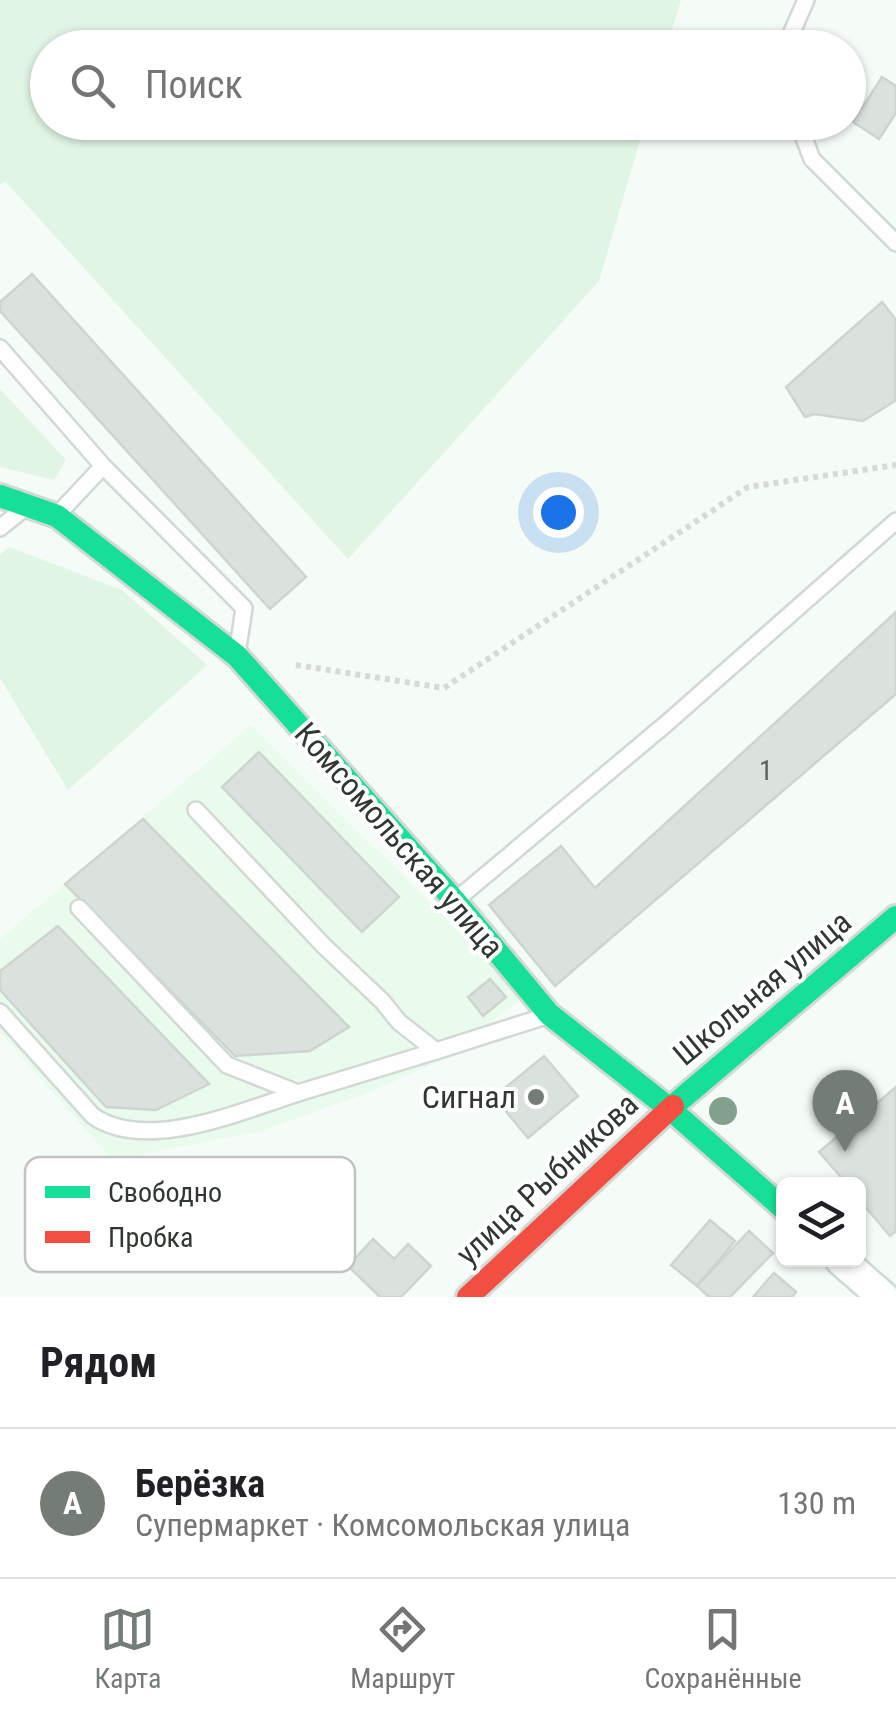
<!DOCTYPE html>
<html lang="ru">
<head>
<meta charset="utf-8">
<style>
	:root { --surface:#fff; --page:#f6f6f6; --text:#202124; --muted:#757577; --line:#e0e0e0; --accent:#747c76 }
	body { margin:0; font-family:"Roboto Condensed",sans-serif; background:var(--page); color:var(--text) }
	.controls { position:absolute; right:30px; bottom:30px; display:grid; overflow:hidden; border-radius:15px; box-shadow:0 2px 8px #0004 }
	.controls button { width:90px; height:90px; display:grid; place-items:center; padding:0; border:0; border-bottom:2px solid var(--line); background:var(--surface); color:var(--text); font:50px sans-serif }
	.you { position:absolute; left:558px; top:512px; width:35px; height:35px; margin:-25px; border:8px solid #fff; border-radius:50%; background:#1a73e8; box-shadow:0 0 0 15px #1a73e833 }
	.badge { display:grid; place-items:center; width:65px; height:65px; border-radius:50%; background:var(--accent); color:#fff; font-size:32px; font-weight:700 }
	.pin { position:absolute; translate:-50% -82px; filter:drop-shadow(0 2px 5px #0008) }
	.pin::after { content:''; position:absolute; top:52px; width:35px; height:30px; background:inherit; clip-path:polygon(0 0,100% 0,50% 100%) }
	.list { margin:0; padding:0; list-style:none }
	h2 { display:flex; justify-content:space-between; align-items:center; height:130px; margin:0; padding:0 40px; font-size:42px }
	h2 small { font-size:32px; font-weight:400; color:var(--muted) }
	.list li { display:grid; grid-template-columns:65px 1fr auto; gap:30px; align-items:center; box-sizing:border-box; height:150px; padding:0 40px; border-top:2px solid var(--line) }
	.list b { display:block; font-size:38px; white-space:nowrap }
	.list p { margin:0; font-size:32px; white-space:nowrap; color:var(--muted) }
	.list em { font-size:32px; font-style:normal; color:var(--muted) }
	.icon { flex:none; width:55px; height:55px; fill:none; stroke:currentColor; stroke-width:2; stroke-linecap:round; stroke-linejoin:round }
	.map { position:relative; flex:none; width:896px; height:1297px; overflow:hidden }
	.search { position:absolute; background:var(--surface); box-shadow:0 2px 8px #0004; left:30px; right:30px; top:30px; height:110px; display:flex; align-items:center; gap:25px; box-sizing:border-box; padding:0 35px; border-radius:55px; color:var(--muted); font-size:38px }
	.sheet { height:280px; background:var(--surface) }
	nav { display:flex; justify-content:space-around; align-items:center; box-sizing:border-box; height:140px; border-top:2px solid var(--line); background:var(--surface); font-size:28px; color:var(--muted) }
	nav a { display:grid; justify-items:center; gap:5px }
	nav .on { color:var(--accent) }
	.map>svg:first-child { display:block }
	.built { fill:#e9fbec }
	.green { fill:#e1f5e4 }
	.building { fill:#dbe2dd; stroke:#ced5d0; stroke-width:2.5 }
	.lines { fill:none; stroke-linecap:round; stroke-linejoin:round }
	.lane-casing { stroke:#d2d8d3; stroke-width:20 }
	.street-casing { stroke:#d2d8d3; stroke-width:35 }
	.fast-casing { stroke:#d2d8d3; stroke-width:28 }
	.jam-casing { stroke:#d2d8d3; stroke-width:28 }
	.path { stroke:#d7dad7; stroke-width:6; stroke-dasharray:5 5; stroke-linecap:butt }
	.lane { stroke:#fefefe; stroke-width:15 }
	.street { stroke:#fefefe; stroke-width:30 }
	.fast { stroke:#16e098; stroke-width:22 }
	.jam { stroke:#f24e42; stroke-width:22 }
	.tree { fill:#82a18c }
	.poi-dot { fill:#747c76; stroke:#fff; stroke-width:4 }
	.labels { text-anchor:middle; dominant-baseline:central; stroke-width:8; stroke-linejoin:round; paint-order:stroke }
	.number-label { font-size:28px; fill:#5a625c }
	.street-label { font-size:32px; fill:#2f3831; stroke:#fff }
	.poi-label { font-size:32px; fill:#2f3831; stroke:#fff; text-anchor:end }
	.key { fill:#fff; stroke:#c1c3c1; stroke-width:2.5 }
	.key-label { font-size:28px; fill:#2f3831 }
</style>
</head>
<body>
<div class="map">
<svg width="896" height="1297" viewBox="0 0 896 1297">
	<rect width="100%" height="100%" fill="#f5fbf6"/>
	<polygon class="built" points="251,725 500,972 519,1000 447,1058 367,1093 261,1131 112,1160 0,1032 0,939"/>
	<g class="green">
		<polygon points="0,0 681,0 667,47 48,48 48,122 645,123 599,281 348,559 5,181 0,185"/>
		<polygon points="0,389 66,460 54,480 0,467"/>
		<polygon points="9,547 122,590 207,665 68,790 0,678 0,555"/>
	</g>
	<g class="building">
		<polygon points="882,77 896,86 896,113 879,139 853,122"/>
		<polygon points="32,274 306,577 270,609 0,311 0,302"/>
		<polygon points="882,302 896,320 895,401 863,421 814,414 805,417 786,387"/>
		<polygon points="896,612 896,694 555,986 489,905 561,846 595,888"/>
		<polygon points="259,752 399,897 362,932 222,787"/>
		<polygon points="143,819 349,1027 310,1051 235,1056 65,884"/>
		<polygon points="58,926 209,1084 156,1110 106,1107 0,990 0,971"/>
		<polygon points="490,979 506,997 483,1016 468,997"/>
		<polygon points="544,1056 578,1096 528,1138 494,1097"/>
		<polygon points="896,1087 896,1231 890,1236 858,1198 858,1184 847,1184 819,1152"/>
		<polygon points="710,1220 735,1241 697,1286 671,1265"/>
		<polygon points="749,1231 773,1253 730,1297 709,1297 697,1286"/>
		<polygon points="373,1239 394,1259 408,1244 431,1266 401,1297 380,1297 348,1266"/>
		<polygon points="774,1273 796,1292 792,1297 753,1297"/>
	</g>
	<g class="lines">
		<g class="lane-casing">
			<g id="lane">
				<polyline points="785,48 806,0"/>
				<polyline points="798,122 812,159 896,243"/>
				<polyline points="0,348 103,466 59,513"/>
				<polyline points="103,466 244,608 238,648"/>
				<polyline points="0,528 21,511"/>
				<polyline points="196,810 324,946 382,1001 399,1022 436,1051 546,1016"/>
				<polyline points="456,900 667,723 896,521"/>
				<polyline points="79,908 227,1065 298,1093 436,1051"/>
				<path d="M 0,1012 L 93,1116 C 146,1153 242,1111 298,1093"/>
			</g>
		</g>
		<g class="street-casing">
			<polyline id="street" points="841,1260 883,1297"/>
		</g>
		<g class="fast-casing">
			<g id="fast">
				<polyline points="0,496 57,516 237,656 455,901 549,1014 670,1109 784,1209"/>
				<polyline points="673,1106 896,917"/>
			</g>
		</g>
		<g class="jam-casing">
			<polyline id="jam" points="468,1297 673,1106"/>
		</g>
		<polyline class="path" points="296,665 444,688 748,487 896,465"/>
		<use href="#lane" class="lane"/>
		<use href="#street" class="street"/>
		<use href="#fast" class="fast"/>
		<use href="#jam" class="jam"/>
	</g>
	<circle class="tree" cx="723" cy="1111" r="14"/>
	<circle class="poi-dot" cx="536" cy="1097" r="10"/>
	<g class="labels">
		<g class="number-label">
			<text x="766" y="770">1</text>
		</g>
		<g class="street-label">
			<text transform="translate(399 840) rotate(49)">Комсомольская улица</text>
			<text transform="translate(762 988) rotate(-40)">Школьная улица</text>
			<text transform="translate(547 1179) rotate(-43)">улица Рыбникова</text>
		</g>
		<g class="poi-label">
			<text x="516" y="1097">Сигнал</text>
		</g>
	</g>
	<rect x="25" y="1157" width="330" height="115" rx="15" class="key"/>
	<rect x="45" y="1186" width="45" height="12" fill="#16e098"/>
	<rect x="45" y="1231" width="45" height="12" fill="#f24e42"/>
	<g class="key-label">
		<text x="108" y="1202">Свободно</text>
		<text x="108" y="1247">Пробка</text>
	</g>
</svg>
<div class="controls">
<button><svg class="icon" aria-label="layers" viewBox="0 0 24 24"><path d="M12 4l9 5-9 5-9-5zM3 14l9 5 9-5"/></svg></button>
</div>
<div class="you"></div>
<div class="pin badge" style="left:845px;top:1152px">A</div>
<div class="search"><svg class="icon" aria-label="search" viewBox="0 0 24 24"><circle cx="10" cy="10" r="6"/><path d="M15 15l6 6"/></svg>Поиск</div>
</div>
<section class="sheet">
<h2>Рядом<small></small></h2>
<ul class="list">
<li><span class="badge">A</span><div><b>Берёзка</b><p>Супермаркет · Комсомольская улица</p></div><em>130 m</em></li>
</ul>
</section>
<nav>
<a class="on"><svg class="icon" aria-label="map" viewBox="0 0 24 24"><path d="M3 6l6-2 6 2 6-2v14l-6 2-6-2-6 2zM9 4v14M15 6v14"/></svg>Карта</a>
<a><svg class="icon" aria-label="directions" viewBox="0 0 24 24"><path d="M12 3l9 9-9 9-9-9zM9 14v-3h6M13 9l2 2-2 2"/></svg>Маршрут</a>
<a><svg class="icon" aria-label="saved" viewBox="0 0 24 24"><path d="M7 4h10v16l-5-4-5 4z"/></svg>Сохранённые</a>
</nav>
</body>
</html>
